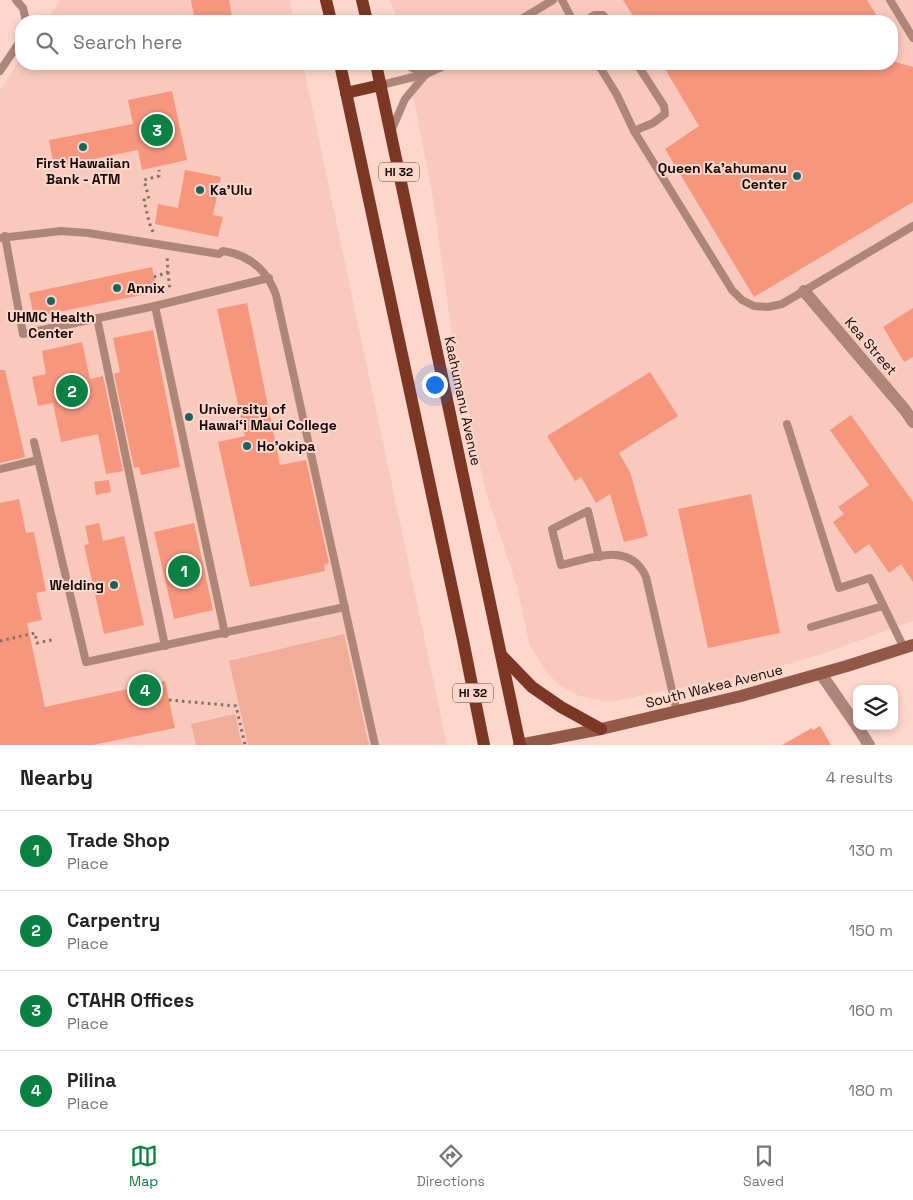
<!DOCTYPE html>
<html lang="en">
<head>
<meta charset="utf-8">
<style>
	:root { --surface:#fff; --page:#f6f6f6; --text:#222; --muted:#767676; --line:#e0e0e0; --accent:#0b8043 }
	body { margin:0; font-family:"Space Grotesk",sans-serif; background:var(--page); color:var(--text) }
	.controls { position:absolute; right:15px; bottom:15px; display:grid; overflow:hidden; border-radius:10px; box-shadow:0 2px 8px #0003 }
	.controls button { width:45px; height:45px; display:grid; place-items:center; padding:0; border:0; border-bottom:1px solid var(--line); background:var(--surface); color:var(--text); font:25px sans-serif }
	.you { position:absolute; left:434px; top:384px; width:18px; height:18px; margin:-12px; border:4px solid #fff; border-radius:50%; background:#1a73e8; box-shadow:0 0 0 8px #1a73e833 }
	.badge { display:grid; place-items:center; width:32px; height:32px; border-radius:50%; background:var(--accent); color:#fff; font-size:16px; font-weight:700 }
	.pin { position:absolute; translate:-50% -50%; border:2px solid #fff; box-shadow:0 1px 5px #0006 }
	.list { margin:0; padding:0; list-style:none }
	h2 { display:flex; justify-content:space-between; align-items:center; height:65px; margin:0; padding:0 20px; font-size:21px }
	h2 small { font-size:16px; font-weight:400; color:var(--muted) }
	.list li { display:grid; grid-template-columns:32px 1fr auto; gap:15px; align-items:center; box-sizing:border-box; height:80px; padding:0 20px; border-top:1px solid var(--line) }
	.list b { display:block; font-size:19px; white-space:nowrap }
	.list p { margin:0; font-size:16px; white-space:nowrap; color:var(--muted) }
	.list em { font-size:16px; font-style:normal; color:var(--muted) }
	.icon { flex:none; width:28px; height:28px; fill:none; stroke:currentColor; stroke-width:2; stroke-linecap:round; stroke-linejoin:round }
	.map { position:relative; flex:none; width:913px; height:745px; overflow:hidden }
	.search { position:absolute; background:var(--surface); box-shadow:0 2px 8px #0003; left:15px; right:15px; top:15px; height:55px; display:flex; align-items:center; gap:12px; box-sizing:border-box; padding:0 18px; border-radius:20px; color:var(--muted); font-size:19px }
	.sheet { height:385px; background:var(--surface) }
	nav { display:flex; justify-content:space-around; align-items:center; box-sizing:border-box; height:70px; border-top:1px solid var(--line); background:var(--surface); font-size:14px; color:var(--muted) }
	nav a { display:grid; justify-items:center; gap:2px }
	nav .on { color:var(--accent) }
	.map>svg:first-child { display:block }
	.built { fill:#f8c9bc }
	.green { fill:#efad9a }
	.building { fill:#f5967d }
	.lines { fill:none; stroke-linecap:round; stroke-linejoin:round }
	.path { stroke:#896f68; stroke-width:3; stroke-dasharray:2.5 4; stroke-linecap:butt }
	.lane { stroke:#ae8579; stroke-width:8 }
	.street { stroke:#ae8579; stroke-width:12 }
	.secondary { stroke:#925848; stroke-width:12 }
	.primary { stroke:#7c3624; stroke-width:12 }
	.poi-dot { fill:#19655e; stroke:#fed7cc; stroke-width:2 }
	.labels { text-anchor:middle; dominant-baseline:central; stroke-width:4; stroke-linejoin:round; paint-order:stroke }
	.shield { fill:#fed7cc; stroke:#5a4641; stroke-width:1 }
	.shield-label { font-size:12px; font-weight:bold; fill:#140805 }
	.poi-label { font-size:14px; font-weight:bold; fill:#140805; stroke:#fed7cc; text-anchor:start }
	.street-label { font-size:14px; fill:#140805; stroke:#fed7cc }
</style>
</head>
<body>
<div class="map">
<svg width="913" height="745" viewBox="0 0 913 745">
	<rect width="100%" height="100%" fill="#fed7cc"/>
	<g class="built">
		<polygon points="60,0 290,0 294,21 46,21"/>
		<polygon points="390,0 913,0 913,621 827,652 749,676 663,691 610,702 579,696 561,686 546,672 530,646 517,587 486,493 452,336 433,198 407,64 892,64 892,21 398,21"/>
		<polygon points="21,58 21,64 303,64 447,745 0,745 0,90"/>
	</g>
	<g class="green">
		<polygon points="344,634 369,745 248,745 229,661"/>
		<polygon points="235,714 242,745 196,745 191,724"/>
	</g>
	<g class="building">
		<polygon points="191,0 229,0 232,17 207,21 195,21"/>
		<polygon points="623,0 867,0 880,21 636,21"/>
		<polygon points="892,61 913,67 913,202 754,297 665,149 699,126 662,64 892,64"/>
		<polygon points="172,91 187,160 142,170 138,150 54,167 49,140 133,124 128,100"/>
		<polygon points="185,170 221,177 213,215 223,217 218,237 155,224 158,204 178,208"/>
		<polygon points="152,267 157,292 34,317 29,293"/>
		<polygon points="247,303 280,465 306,460 329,563 324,565 325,571 250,587 218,442 245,436 217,309"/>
		<polygon points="913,308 913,357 904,362 883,327"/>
		<polygon points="153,330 180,467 141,475 139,467 134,468 114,374 120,372 113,338"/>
		<polygon points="82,342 90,379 103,376 123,471 106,474 98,434 61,442 53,403 38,406 32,377 46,374 42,351"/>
		<polygon points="0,370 5,370 25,457 0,463"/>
		<polygon points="650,372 678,416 619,453 630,472 648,536 624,542 610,494 596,503 581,477 575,481 547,436"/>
		<polygon points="851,415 913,502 913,582 901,564 889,573 869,544 855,554 833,522 844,514 838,507 869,485 830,430"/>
		<polygon points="109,480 111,492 96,495 94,482"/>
		<polygon points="751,494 780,633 708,648 678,509"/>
		<polygon points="19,499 26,533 34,532 46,591 36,593 42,620 27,623 45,707 165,681 175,728 93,745 0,745 0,503"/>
		<polygon points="99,523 103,541 124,536 144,625 104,634 84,545 89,544 85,526"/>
		<polygon points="194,523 213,610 174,619 154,532"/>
		<polygon points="820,726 831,745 782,745 812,728 813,730"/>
	</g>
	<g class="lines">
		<g class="path">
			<polyline points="153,232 149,222 144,200 149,199 144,180 159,176 159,170"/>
			<polyline points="168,272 170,291"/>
			<polyline points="154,277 168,272 167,256"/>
			<polyline points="0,641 35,633 37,643 52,640"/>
			<polyline points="169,700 236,706 245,745"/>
		</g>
		<g class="lane">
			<polyline points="16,0 23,8 26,21"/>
			<polyline points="562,0 573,21"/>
			<polyline points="890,0 913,38"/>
			<polyline points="518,21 553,0"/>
			<polyline points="585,21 594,15 603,15 608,21"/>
			<polyline points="404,64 426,74"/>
			<polyline points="598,64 617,95 634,131 732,290 742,300 754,306 768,307 782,304 913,226"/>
			<polyline points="0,71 21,40"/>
			<polyline points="381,85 426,74 448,64"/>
			<polyline points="392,129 405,99 426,74"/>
			<polyline points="634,131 653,123 665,114 664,106 637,64"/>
			<polyline points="5,236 23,334 155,306 269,278"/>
			<path d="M 0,238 L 61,231 L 88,233 L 219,254 L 223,251 C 250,255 267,270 276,295 L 375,745"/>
			<polyline points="155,306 225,634"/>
			<polyline points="97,318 165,646"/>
			<polyline points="787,424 839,588 870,578 904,648"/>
			<polyline points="34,442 86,662 345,607"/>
			<polyline points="0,469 38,460"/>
			<path d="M 599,557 L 588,511 L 552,529 L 561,565 C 590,559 630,540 646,577 L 677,712"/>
			<polyline points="811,627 883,606"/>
		</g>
		<g class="street">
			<polyline points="804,291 905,410 913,422"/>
			<polyline points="821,674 857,726"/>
			<polyline points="857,726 869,745"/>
		</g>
		<polyline class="secondary" points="519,745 601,729 741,696 847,666 913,645"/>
		<g class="primary">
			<polyline points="326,0 331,21"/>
			<polyline points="362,0 367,21"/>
			<polyline points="340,64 463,640 484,745"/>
			<polyline points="376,64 520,745"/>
			<polyline points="346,93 381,85"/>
			<polyline points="502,656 532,687 561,707 601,729"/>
		</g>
	</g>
	<g class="poi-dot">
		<circle cx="83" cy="147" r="5"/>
		<circle cx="797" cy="176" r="5"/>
		<circle cx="200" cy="190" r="5"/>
		<circle cx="117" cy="288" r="5"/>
		<circle cx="51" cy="301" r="5"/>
		<circle cx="189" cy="417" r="5"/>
		<circle cx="247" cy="446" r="5"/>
		<circle cx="114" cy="585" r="5"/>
	</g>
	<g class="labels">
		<g class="shield">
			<rect x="379" y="162.5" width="40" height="19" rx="4"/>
			<rect x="453" y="683.5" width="40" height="19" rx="4"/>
		</g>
		<g class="shield-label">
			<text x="399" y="172">HI 32</text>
			<text x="473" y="693">HI 32</text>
		</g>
		<g class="poi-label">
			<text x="83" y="163" text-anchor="middle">First Hawaiian<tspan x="83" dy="16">Bank - ATM</tspan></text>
			<text x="787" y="168" text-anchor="end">Queen Ka'ahumanu<tspan x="787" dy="16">Center</tspan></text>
			<text x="210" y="190">Ka'Ulu</text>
			<text x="127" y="288">Annix</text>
			<text x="51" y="317" text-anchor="middle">UHMC Health<tspan x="51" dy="16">Center</tspan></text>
			<text x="199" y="409">University of<tspan x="199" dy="16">Hawai‘i Maui College</tspan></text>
			<text x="257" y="446">Ho'okipa</text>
			<text x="104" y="585" text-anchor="end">Welding</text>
		</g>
		<g class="street-label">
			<text transform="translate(871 346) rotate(49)">Kea Street</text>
			<text transform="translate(463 401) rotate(78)">Kaahumanu Avenue</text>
			<text transform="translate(714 686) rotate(-14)">South Wakea Avenue</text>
		</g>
	</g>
</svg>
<div class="controls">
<button><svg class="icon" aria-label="layers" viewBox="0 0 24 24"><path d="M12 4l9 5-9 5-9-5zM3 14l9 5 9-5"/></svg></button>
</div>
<div class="you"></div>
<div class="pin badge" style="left:184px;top:571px">1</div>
<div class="pin badge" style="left:72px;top:391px">2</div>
<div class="pin badge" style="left:157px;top:130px">3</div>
<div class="pin badge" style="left:145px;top:690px">4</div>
<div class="search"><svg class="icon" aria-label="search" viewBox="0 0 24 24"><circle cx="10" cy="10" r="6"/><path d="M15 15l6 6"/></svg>Search here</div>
</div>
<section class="sheet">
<h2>Nearby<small>4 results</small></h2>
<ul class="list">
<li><span class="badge">1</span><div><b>Trade Shop</b><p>Place</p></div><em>130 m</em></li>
<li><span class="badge">2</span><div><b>Carpentry</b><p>Place</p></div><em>150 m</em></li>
<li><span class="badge">3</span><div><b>CTAHR Offices</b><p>Place</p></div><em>160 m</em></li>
<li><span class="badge">4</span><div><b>Pilina</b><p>Place</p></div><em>180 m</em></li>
</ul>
</section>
<nav>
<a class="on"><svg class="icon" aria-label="map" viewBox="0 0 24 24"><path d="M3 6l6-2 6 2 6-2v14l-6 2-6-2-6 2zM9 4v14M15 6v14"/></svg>Map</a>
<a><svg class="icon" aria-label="directions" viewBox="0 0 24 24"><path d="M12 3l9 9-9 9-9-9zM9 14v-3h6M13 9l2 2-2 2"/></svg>Directions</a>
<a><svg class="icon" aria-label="saved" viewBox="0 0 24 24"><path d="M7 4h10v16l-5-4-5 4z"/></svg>Saved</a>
</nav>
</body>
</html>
